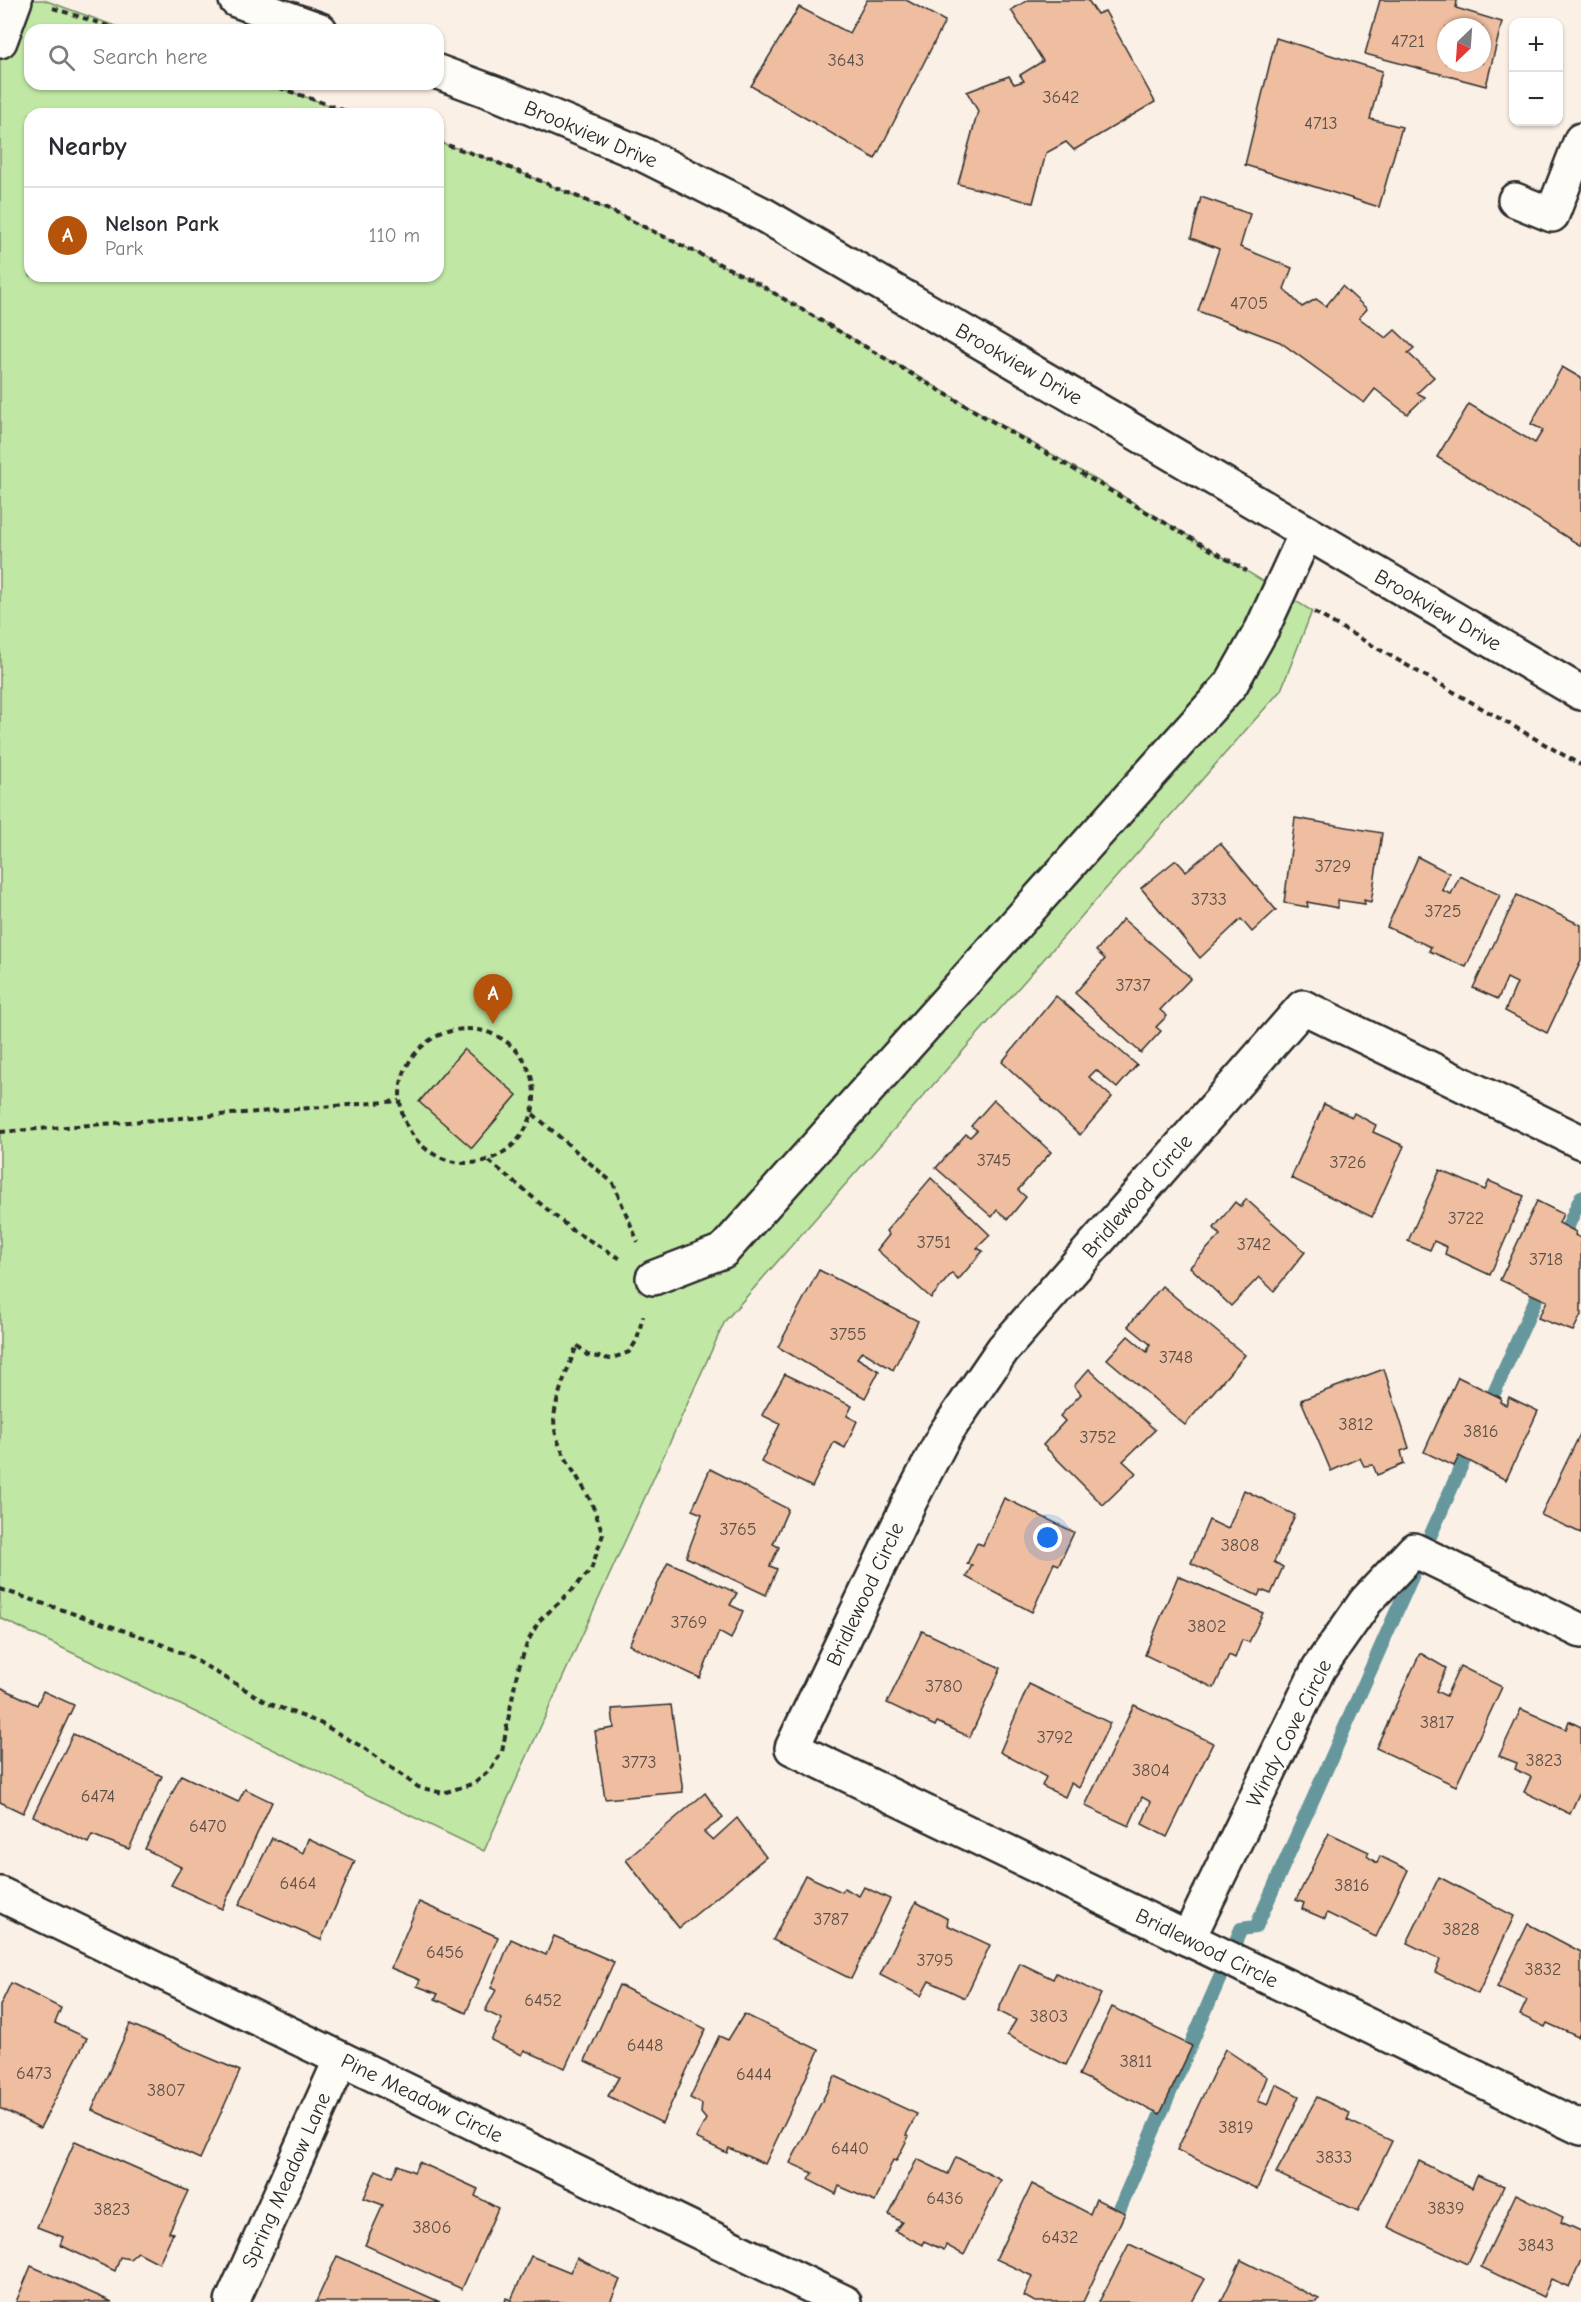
<!DOCTYPE html>
<html lang="en">
<head>
<meta charset="utf-8">
<style>
	:root { --surface:#fff; --page:#f7f7f7; --text:#2b2b33; --muted:#7c7c81; --line:#e1e1e2; --accent:#b45309 }
	body { margin:0; font-family:"Comic Neue",sans-serif; background:var(--page); color:var(--text) }
	.controls { position:absolute; right:18px; top:18px; display:grid; overflow:hidden; border-radius:12px; box-shadow:0 2px 4px #0004 }
	.controls button { width:54px; height:54px; display:grid; place-items:center; padding:0; border:0; border-bottom:2px solid var(--line); background:var(--surface); color:var(--text); font:30px sans-serif }
	.compass { position:absolute; left:1437px; top:18px; width:54px; height:54px; border-radius:50%; background:var(--surface); box-shadow:0 2px 4px #0004; rotate:205deg }
	.you { position:absolute; left:1048px; top:1538px; width:21px; height:21px; margin:-15px; border:4px solid #fff; border-radius:50%; background:#1a73e8; box-shadow:0 0 0 9px #1a73e833 }
	.badge { display:grid; place-items:center; width:39px; height:39px; border-radius:50%; background:var(--accent); color:#fff; font-size:20px; font-weight:700 }
	.pin { position:absolute; translate:-50% -50px; filter:drop-shadow(0 2px 3px #0008) }
	.pin::after { content:''; position:absolute; top:32px; width:21px; height:18px; background:inherit; clip-path:polygon(0 0,100% 0,50% 100%) }
	.list { margin:0; padding:0; list-style:none }
	h2 { display:flex; justify-content:space-between; align-items:center; height:78px; margin:0; padding:0 24px; font-size:26px }
	h2 small { font-size:20px; font-weight:400; color:var(--muted) }
	.list li { display:grid; grid-template-columns:39px 1fr auto; gap:18px; align-items:center; box-sizing:border-box; height:96px; padding:0 24px; border-top:2px solid var(--line) }
	.list b { display:block; font-size:22px; white-space:nowrap }
	.list p { margin:0; font-size:20px; white-space:nowrap; color:var(--muted) }
	.list em { font-size:20px; font-style:normal; color:var(--muted) }
	.icon { flex:none; width:33px; height:33px; fill:none; stroke:currentColor; stroke-width:2; stroke-linecap:round; stroke-linejoin:round }
	.map { position:relative; flex:none; width:1581px; height:2302px; overflow:hidden }
	.search { position:absolute; background:var(--surface); box-shadow:0 2px 4px #0004; left:24px; top:24px; width:420px; height:66px; display:flex; align-items:center; gap:15px; box-sizing:border-box; padding:0 21px; border-radius:18px; color:var(--muted); font-size:22px }
	.panel { position:absolute; background:var(--surface); box-shadow:0 2px 4px #0004; left:24px; top:108px; width:420px; height:174px; border-radius:18px }
	.map>svg:first-child { display:block }
	.green { fill:#c0e8a4; stroke:#768a68; stroke-width:1.5 }
	.lines { fill:none; stroke-linecap:round; stroke-linejoin:round }
	.stream { stroke:#66979c; stroke-width:14 }
	.building { fill:#efbea0; stroke:#2b2b2b; stroke-width:1.5; fill-rule:evenodd }
	.minor-casing { stroke:#2b2b2b; stroke-width:38 }
	.path { stroke:#2b2b2b; stroke-width:4; stroke-dasharray:6 4.5; stroke-linecap:butt }
	.minor { stroke:#fdfcf7; stroke-width:33 }
	.labels { text-anchor:middle; dominant-baseline:central; stroke-width:4.5; stroke-linejoin:round; paint-order:stroke }
	.number-label { font-size:18px; fill:#5c5048 }
	.street-label { font-size:21px; fill:#2b2b2b; stroke:#fdfcf7 }
</style>
</head>
<body>
<div class="map">
<svg width="1581" height="2302" viewBox="0 0 1581 2302">
	<rect width="100%" height="100%" fill="#faf0e6"/>
	<filter id="ink" filterUnits="userSpaceOnUse"><feTurbulence type="fractalNoise" baseFrequency=".0167" numOctaves="2"/><feDisplacementMap in="SourceGraphic" scale="12" xChannelSelector="R" yChannelSelector="G"/><feConvolveMatrix kernelMatrix="1 2 1 2 8 2 1 2 1" color-interpolation-filters="sRGB"/></filter>
	<g filter="url(#ink)">
		<polygon class="green" points="0,0 44,0 126,30 30,30 30,84 269,84 354,114 30,114 30,276 438,276 438,142 489,159 618,214 750,279 1103,484 1312,611 1281,690 725,1321 484,1851 0,1618"/>
		<g class="lines">
			<g class="stream">
				<polyline points="1560,1244 1581,1197"/>
				<polyline points="1486,1411 1544,1281"/>
				<polyline points="1112,2226 1241,1929 1256,1927 1472,1442"/>
			</g>
		</g>
		<g class="building">
			<polygon points="867,0 906,0 945,21 875,159 751,86 799,7 849,33"/>
			<polygon points="1028,0 1088,0 1097,14 1105,11 1155,102 1074,150 1066,142 1046,153 1033,203 958,184 978,111 967,92 1009,76 1014,84 1024,81 1020,75 1043,61 1011,10"/>
			<path d="M 1380,0 L 1457,0 L 1456,8 L 1502,22 L 1486,86 L 1365,54 ZM 1446,27 L 1482,27 L 1482,63 L 1446,63 Z"/>
			<polygon points="1276,38 1382,71 1370,119 1402,127 1379,207 1245,165"/>
			<polygon points="1201,197 1250,214 1240,247 1292,268 1284,289 1302,307 1316,299 1326,306 1342,286 1367,309 1359,318 1386,338 1395,330 1414,348 1408,353 1434,377 1417,393 1425,397 1407,414 1375,389 1364,403 1280,342 1198,311 1219,249 1191,238"/>
			<polygon points="1562,367 1581,378 1581,546 1437,457 1469,404 1535,443 1543,430 1531,424"/>
			<polygon points="1295,818 1382,833 1371,902 1364,900 1365,904 1338,900 1338,908 1307,902 1308,907 1284,903"/>
			<polygon points="1220,843 1276,910 1252,932 1241,919 1200,958 1141,888 1176,860 1186,871"/>
			<polygon points="1418,857 1449,873 1442,890 1451,894 1460,876 1500,895 1466,967 1429,951 1431,947 1387,927"/>
			<polygon points="1517,895 1581,925 1581,961 1547,1033 1505,1011 1517,983 1507,978 1498,999 1473,988"/>
			<polygon points="1123,919 1191,978 1160,1010 1167,1016 1156,1027 1161,1031 1141,1053 1075,993 1105,959 1096,951"/>
			<polygon points="1056,996 1137,1065 1117,1088 1096,1070 1089,1077 1112,1097 1080,1135 1002,1062"/>
			<polygon points="464,1049 517,1095 472,1148 419,1102"/>
			<polygon points="994,1100 1051,1152 1018,1190 1026,1197 1008,1219 997,1210 992,1217 936,1168 966,1134 970,1137 977,1130 971,1126"/>
			<polygon points="1324,1104 1352,1117 1354,1113 1376,1125 1373,1132 1404,1146 1372,1217 1291,1178"/>
			<polygon points="1440,1170 1485,1190 1489,1181 1524,1196 1490,1275 1445,1254 1447,1247 1434,1241 1430,1250 1408,1241"/>
			<polygon points="931,1178 990,1235 977,1248 983,1251 958,1280 952,1273 931,1298 877,1250 889,1235 886,1231"/>
			<polygon points="1246,1199 1305,1252 1274,1291 1259,1277 1231,1306 1190,1267 1220,1235 1214,1228 1235,1202 1241,1207"/>
			<polygon points="1537,1201 1563,1214 1559,1223 1576,1232 1575,1235 1581,1238 1581,1315 1573,1331 1538,1318 1547,1301 1500,1280"/>
			<polygon points="819,1270 918,1321 893,1370 862,1351 857,1358 879,1371 865,1398 778,1347"/>
			<polygon points="1162,1286 1245,1355 1185,1425 1107,1359 1128,1336 1147,1352 1150,1344 1128,1326"/>
			<polygon points="1089,1369 1155,1430 1123,1461 1136,1473 1103,1505 1043,1445 1065,1421 1060,1416 1081,1394 1074,1386"/>
			<polygon points="1384,1369 1409,1448 1401,1451 1404,1464 1377,1475 1373,1465 1364,1466 1360,1458 1331,1471 1301,1400"/>
			<polygon points="785,1374 852,1406 847,1416 857,1421 845,1448 834,1442 812,1487 761,1462 780,1424 762,1415"/>
			<polygon points="1458,1377 1501,1398 1500,1402 1506,1405 1509,1397 1538,1411 1506,1480 1459,1456 1454,1466 1424,1452"/>
			<polygon points="1581,1432 1581,1533 1541,1515"/>
			<polygon points="710,1469 788,1509 773,1544 779,1547 770,1566 777,1569 766,1595 686,1557 702,1514 692,1510"/>
			<polygon points="1244,1490 1295,1515 1274,1562 1283,1567 1271,1594 1261,1590 1258,1596 1191,1563 1209,1520 1228,1529"/>
			<polygon points="1004,1498 1074,1532 1059,1565 1054,1563 1032,1612 966,1577 972,1565 967,1564 977,1543 983,1545"/>
			<polygon points="668,1562 737,1593 730,1605 743,1611 731,1639 719,1632 700,1678 629,1645"/>
			<polygon points="1178,1576 1263,1613 1249,1642 1242,1640 1235,1658 1229,1655 1214,1688 1145,1655"/>
			<polygon points="922,1631 1001,1668 970,1737 937,1722 935,1726 887,1703"/>
			<polygon points="1420,1653 1446,1668 1436,1691 1446,1696 1460,1666 1502,1687 1456,1786 1376,1748"/>
			<polygon points="1029,1684 1110,1723 1079,1788 1071,1783 1065,1797 1042,1786 1046,1777 1000,1752"/>
			<polygon points="0,1687 37,1705 43,1691 74,1705 23,1813 0,1802"/>
			<polygon points="671,1705 683,1792 605,1799 595,1731 614,1728 612,1709"/>
			<polygon points="1134,1705 1213,1743 1167,1837 1142,1824 1151,1802 1142,1797 1129,1826 1085,1806"/>
			<polygon points="1521,1709 1566,1729 1569,1721 1581,1727 1581,1789 1570,1814 1524,1792 1531,1777 1515,1769 1517,1763 1499,1756"/>
			<polygon points="73,1734 162,1776 129,1849 92,1835 88,1843 33,1816"/>
			<polygon points="181,1775 238,1802 245,1789 272,1802 222,1909 171,1885 181,1867 145,1849"/>
			<polygon points="705,1793 723,1818 704,1832 713,1840 737,1818 766,1857 679,1928 626,1860"/>
			<polygon points="1329,1833 1369,1852 1367,1856 1377,1863 1380,1856 1408,1870 1376,1937 1327,1913 1325,1919 1302,1909 1304,1903 1296,1900"/>
			<polygon points="272,1838 303,1853 308,1839 355,1861 321,1940 239,1905"/>
			<polygon points="805,1875 842,1892 844,1888 859,1896 864,1887 890,1899 851,1979 773,1940"/>
			<polygon points="1439,1877 1514,1916 1478,1994 1435,1972 1440,1959 1407,1943"/>
			<polygon points="419,1902 498,1937 466,2013 435,1999 438,1994 417,1986 420,1980 391,1968"/>
			<polygon points="916,1902 948,1919 947,1925 990,1945 965,1998 929,1981 921,1996 880,1975"/>
			<polygon points="1528,1924 1581,1952 1581,2030 1578,2037 1547,2023 1545,2027 1520,2015 1527,2000 1497,1987"/>
			<polygon points="554,1936 614,1962 565,2068 524,2050 522,2055 491,2040 502,2019 485,2011 496,1990 491,1988 511,1939 546,1955"/>
			<polygon points="1020,1963 1053,1979 1056,1973 1101,1994 1066,2065 1007,2035 1016,2020 998,2011"/>
			<polygon points="11,1983 61,2008 55,2023 87,2038 40,2128 0,2108 0,2006"/>
			<polygon points="619,1985 706,2029 662,2123 608,2096 619,2077 585,2061"/>
			<polygon points="1112,2007 1192,2046 1160,2114 1079,2075"/>
			<polygon points="744,2014 819,2050 765,2164 729,2148 727,2153 696,2138 706,2119 701,2113 702,2104 690,2098 719,2036 728,2040"/>
			<polygon points="130,2024 240,2071 200,2159 92,2110"/>
			<polygon points="1225,2049 1267,2077 1258,2101 1268,2105 1276,2084 1299,2096 1257,2189 1177,2150"/>
			<polygon points="835,2076 917,2114 906,2135 909,2136 896,2161 893,2160 875,2202 839,2186 836,2194 809,2180 813,2173 790,2163"/>
			<polygon points="1317,2097 1350,2113 1347,2120 1392,2141 1358,2211 1276,2173"/>
			<polygon points="75,2141 188,2191 169,2232 173,2233 159,2263 138,2252 130,2259 120,2257 115,2271 60,2245 63,2237 37,2227"/>
			<polygon points="956,2157 1001,2180 964,2255 946,2245 944,2250 924,2241 923,2245 895,2231 902,2222 889,2215 917,2159 948,2174"/>
			<polygon points="1419,2161 1472,2188 1477,2175 1504,2186 1467,2264 1388,2227"/>
			<polygon points="419,2162 478,2189 475,2196 498,2208 462,2289 365,2245 383,2205 364,2198 376,2170 392,2177 398,2165 414,2172"/>
			<polygon points="1032,2184 1090,2214 1096,2199 1125,2213 1083,2302 1035,2302 1024,2296 1032,2276 996,2259"/>
			<polygon points="1516,2194 1563,2217 1561,2222 1581,2231 1581,2260 1569,2287 1551,2279 1543,2297 1481,2267"/>
			<polygon points="1129,2244 1205,2279 1192,2302 1099,2302"/>
			<polygon points="337,2256 440,2302 316,2302"/>
			<polygon points="531,2256 570,2272 577,2258 620,2280 610,2302 505,2302 506,2298 511,2300"/>
			<polygon points="1241,2260 1319,2299 1317,2302 1221,2302"/>
			<polygon points="31,2266 112,2302 16,2302"/>
		</g>
		<g class="lines">
			<g class="minor-casing">
				<g id="minor">
					<polyline points="236,0 320,30"/>
					<polyline points="0,41 15,0"/>
					<polyline points="438,72 500,95 642,154 764,215 1581,693"/>
					<polyline points="1515,200 1552,215 1581,140"/>
					<polyline points="1581,1142 1303,1007 1003,1349 945,1434 909,1503 792,1748 1581,2128"/>
					<polyline points="653,1278 723,1251 1231,684 1262,629 1306,533"/>
					<polyline points="0,1894 844,2302"/>
					<polyline points="1188,1939 1319,1668 1366,1601 1414,1550 1581,1631"/>
					<polyline points="232,2302 341,2059"/>
				</g>
			</g>
			<g class="path">
				<polyline points="53,8 120,30"/>
				<polyline points="269,84 354,114"/>
				<polyline points="438,142 489,159 618,214 750,279 1247,571"/>
				<polyline points="1314,612 1581,765"/>
				<circle cx="467" cy="1096" r="67"/>
				<polyline points="533,1114 613,1183 638,1242"/>
				<polyline points="0,1132 399,1101"/>
				<polyline points="489,1161 572,1230 621,1259"/>
				<path d="M 0,1589 L 146,1638 L 187,1655 L 268,1703 L 320,1723 L 364,1748 L 418,1787 L 443,1793 L 475,1783 L 490,1770 L 502,1752 L 517,1673 L 528,1641 L 539,1621 L 568,1594 L 591,1570 L 603,1534 C 599,1523 595,1511 590,1500 C 577,1472 549,1444 555,1411 C 559,1389 569,1366 577,1345 L 587,1355 L 610,1359 L 629,1352 L 637,1340 L 643,1316"/>
			</g>
			<use href="#minor" class="minor"/>
		</g>
	</g>
	<g class="labels">
		<g class="number-label">
			<text x="1408" y="41">4721</text>
			<text x="846" y="60">3643</text>
			<text x="1061" y="97">3642</text>
			<text x="1321" y="123">4713</text>
			<text x="1249" y="303">4705</text>
			<text x="1333" y="866">3729</text>
			<text x="1209" y="899">3733</text>
			<text x="1443" y="911">3725</text>
			<text x="1133" y="985">3737</text>
			<text x="994" y="1160">3745</text>
			<text x="1348" y="1162">3726</text>
			<text x="1466" y="1218">3722</text>
			<text x="934" y="1242">3751</text>
			<text x="1254" y="1244">3742</text>
			<text x="1546" y="1259">3718</text>
			<text x="848" y="1334">3755</text>
			<text x="1176" y="1357">3748</text>
			<text x="1356" y="1424">3812</text>
			<text x="1481" y="1431">3816</text>
			<text x="1098" y="1437">3752</text>
			<text x="738" y="1529">3765</text>
			<text x="1240" y="1545">3808</text>
			<text x="689" y="1622">3769</text>
			<text x="1207" y="1626">3802</text>
			<text x="944" y="1686">3780</text>
			<text x="1437" y="1722">3817</text>
			<text x="1055" y="1737">3792</text>
			<text x="1544" y="1760">3823</text>
			<text x="639" y="1762">3773</text>
			<text x="1151" y="1770">3804</text>
			<text x="98" y="1796">6474</text>
			<text x="208" y="1826">6470</text>
			<text x="298" y="1883">6464</text>
			<text x="1352" y="1885">3816</text>
			<text x="831" y="1919">3787</text>
			<text x="1461" y="1929">3828</text>
			<text x="445" y="1952">6456</text>
			<text x="935" y="1960">3795</text>
			<text x="1543" y="1969">3832</text>
			<text x="543" y="2000">6452</text>
			<text x="1049" y="2016">3803</text>
			<text x="645" y="2045">6448</text>
			<text x="1136" y="2061">3811</text>
			<text x="34" y="2073">6473</text>
			<text x="754" y="2074">6444</text>
			<text x="166" y="2090">3807</text>
			<text x="1236" y="2127">3819</text>
			<text x="850" y="2148">6440</text>
			<text x="1334" y="2157">3833</text>
			<text x="945" y="2198">6436</text>
			<text x="1446" y="2208">3839</text>
			<text x="112" y="2209">3823</text>
			<text x="432" y="2227">3806</text>
			<text x="1060" y="2237">6432</text>
			<text x="1536" y="2245">3843</text>
		</g>
		<g class="street-label">
			<text transform="translate(591 134) rotate(23)">Brookview Drive</text>
			<text transform="translate(1019 364) rotate(30)">Brookview Drive</text>
			<text transform="translate(1438 610) rotate(30)">Brookview Drive</text>
			<text transform="translate(1137 1196) rotate(-49)">Bridlewood Circle</text>
			<text transform="translate(865 1594) rotate(-65)">Bridlewood Circle</text>
			<text transform="translate(1289 1733) rotate(-63)">Windy Cove Circle</text>
			<text transform="translate(1207 1948) rotate(26)">Bridlewood Circle</text>
			<text transform="translate(422 2098) rotate(26)">Pine Meadow Circle</text>
			<text transform="translate(286 2180) rotate(-66)">Spring Meadow Lane</text>
		</g>
	</g>
</svg>
<div class="controls">
<button>+</button>
<button>−</button>
</div>
<svg class="compass" viewBox="-18 -18 36 36"><path d="M0-13l5 13h-10z" fill="#e53935"/><path d="M0 13l5-13h-10z" fill="#7c7c81"/></svg>
<div class="you"></div>
<div class="pin badge" style="left:493px;top:1024px">A</div>
<div class="search"><svg class="icon" aria-label="search" viewBox="0 0 24 24"><circle cx="10" cy="10" r="6"/><path d="M15 15l6 6"/></svg>Search here</div>
<section class="panel">
<h2>Nearby<small></small></h2>
<ul class="list">
<li><span class="badge">A</span><div><b>Nelson Park</b><p>Park</p></div><em>110 m</em></li>
</ul>
</section>
</div>
</body>
</html>
